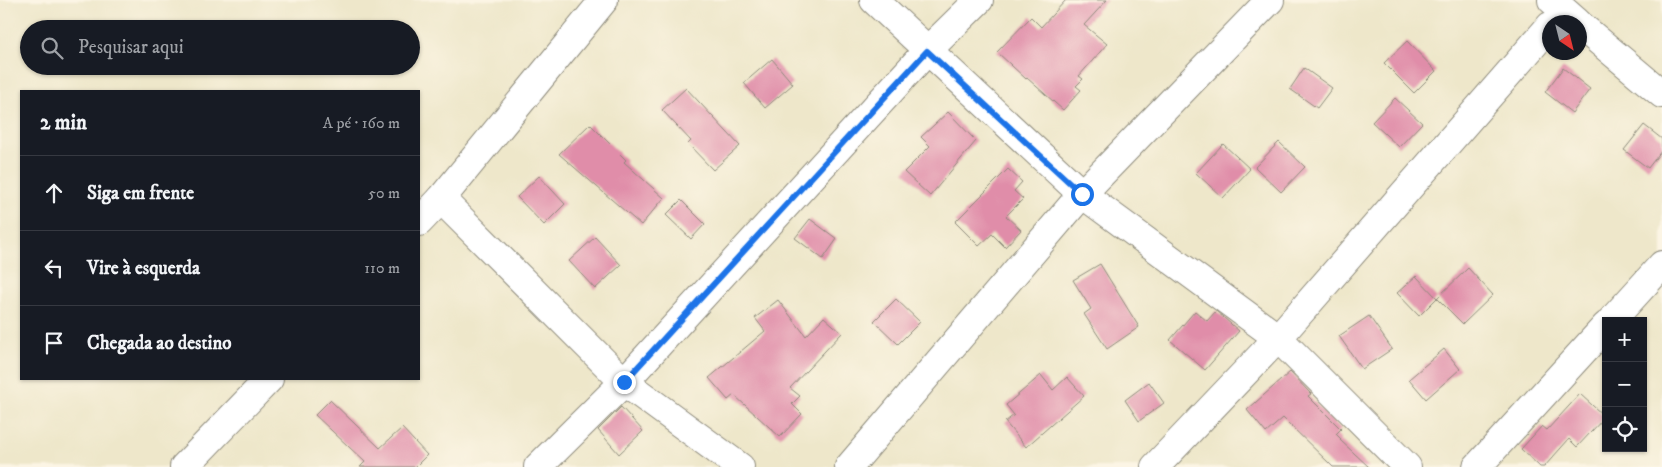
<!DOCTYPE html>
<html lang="pt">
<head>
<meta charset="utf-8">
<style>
	:root { --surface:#171b24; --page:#20242c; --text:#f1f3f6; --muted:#9ea1a6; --line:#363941 }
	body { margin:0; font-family:"IM FELL DW Pica",serif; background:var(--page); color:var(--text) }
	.controls { position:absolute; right:15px; bottom:15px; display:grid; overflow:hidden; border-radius:0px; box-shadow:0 1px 4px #0004 }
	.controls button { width:45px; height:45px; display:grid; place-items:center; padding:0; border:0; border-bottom:1px solid var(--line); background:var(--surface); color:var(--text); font:25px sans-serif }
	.compass { position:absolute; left:1542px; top:15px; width:45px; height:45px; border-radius:50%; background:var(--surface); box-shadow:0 1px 4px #0004; rotate:145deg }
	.stop { position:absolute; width:15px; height:15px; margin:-11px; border:4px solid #1a73e8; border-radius:50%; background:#fff }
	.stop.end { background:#1a73e8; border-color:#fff; box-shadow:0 1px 5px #0008 }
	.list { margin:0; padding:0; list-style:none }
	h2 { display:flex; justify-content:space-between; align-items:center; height:65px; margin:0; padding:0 20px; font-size:21px }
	h2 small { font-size:16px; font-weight:400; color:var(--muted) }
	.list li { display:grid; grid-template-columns:32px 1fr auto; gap:15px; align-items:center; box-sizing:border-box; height:75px; padding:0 20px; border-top:1px solid var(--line) }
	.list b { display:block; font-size:19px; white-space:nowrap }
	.list em { font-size:16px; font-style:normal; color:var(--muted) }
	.icon { flex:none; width:28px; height:28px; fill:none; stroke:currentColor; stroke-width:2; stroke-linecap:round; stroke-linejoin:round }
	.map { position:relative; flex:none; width:1662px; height:467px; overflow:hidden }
	.search { position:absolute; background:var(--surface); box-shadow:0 1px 4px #0004; left:20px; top:20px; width:400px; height:55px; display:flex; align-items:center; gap:12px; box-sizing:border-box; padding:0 18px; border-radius:28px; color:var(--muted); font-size:19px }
	.panel { position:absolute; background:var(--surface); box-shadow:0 1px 4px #0004; left:20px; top:90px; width:400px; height:290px; border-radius:0px }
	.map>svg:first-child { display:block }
	.building { fill:#e08da9 }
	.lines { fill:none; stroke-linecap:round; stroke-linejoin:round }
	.street-casing { stroke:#8c897a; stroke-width:30 }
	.street { stroke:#fff; stroke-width:28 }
	.route { stroke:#1a73e8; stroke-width:6 }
</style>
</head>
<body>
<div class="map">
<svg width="1662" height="467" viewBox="0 0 1662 467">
	<rect width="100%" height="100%" fill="#fcf5e5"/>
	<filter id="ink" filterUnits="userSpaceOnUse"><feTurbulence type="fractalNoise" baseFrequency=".02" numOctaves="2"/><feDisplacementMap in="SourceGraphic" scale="10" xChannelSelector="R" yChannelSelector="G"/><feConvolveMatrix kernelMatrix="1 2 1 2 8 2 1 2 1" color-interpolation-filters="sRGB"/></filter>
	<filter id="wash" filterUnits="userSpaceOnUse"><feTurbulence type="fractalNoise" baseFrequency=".0096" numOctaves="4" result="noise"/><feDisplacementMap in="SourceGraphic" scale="20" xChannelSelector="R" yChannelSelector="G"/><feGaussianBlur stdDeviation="1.12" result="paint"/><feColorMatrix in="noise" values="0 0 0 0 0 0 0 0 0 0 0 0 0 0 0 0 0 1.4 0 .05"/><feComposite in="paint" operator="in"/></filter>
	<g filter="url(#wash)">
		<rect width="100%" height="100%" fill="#eee7ca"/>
		<g id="blocks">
			<g class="building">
				<polygon points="1066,0 1107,0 1084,25 1107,44 1079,76 1083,79 1076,86 1081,90 1063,110 1027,78 1026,79 997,52 1031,17 1041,27"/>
				<polygon points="1407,41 1436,71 1414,93 1384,63"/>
				<polygon points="772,59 793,84 765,108 744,83"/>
				<polygon points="1304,68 1332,88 1317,108 1290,89"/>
				<polygon points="1563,68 1590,89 1572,113 1545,92"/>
				<polygon points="686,88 740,146 713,170 688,144 691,141 662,110"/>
				<polygon points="1395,98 1422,123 1399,147 1372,122"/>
				<polygon points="948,112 976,141 930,196 904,172 930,146 921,137"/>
				<polygon points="590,124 626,160 624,162 664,198 641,225 559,154"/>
				<polygon points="1644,125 1662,139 1662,150 1648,168 1624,150"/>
				<polygon points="1279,142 1305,167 1281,192 1255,167"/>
				<polygon points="1223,144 1250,169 1223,198 1196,173"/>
				<polygon points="1008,169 1022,182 1014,191 1023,199 1006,216 1021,230 1005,247 992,234 979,246 955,222"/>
				<polygon points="539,176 565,204 544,225 517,197"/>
				<polygon points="681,200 705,224 691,239 666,215"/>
				<polygon points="810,219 837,239 823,259 795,238"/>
				<polygon points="595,237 621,265 595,289 569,261"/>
				<polygon points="1100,264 1139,327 1107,349 1084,314 1091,309 1073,280"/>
				<polygon points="1468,268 1493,295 1463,324 1437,298"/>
				<polygon points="1416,276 1437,298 1419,316 1397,293"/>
				<polygon points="896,299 920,322 898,344 874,321"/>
				<polygon points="778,300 806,336 824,317 842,333 790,388 800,396 792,404 802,414 780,437 734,395 728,400 709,378 765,331 755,318"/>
				<polygon points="1195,311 1207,321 1216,311 1239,331 1205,370 1170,340"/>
				<polygon points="1369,316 1392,349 1362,369 1339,336"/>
				<polygon points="1444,349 1460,369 1426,399 1409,379"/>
				<polygon points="1290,372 1311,394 1308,396 1341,429 1336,434 1341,439 1340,440 1369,467 1333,467 1283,418 1266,433 1247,410"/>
				<polygon points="1041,375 1053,390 1067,377 1084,396 1026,447 1005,422 1014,415 1006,405"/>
				<polygon points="1149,382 1164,403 1139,421 1125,400"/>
				<polygon points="1580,394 1605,417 1577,447 1569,439 1544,467 1540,467 1521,449 1542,426 1547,430"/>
				<polygon points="330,400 380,448 402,428 427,455 415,467 360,467 365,462 315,415"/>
				<polygon points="621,407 643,431 619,454 598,430"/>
			</g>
		</g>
	</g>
	<g filter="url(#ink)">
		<use href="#blocks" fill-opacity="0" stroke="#8c897a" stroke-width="1"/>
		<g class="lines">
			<g class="street-casing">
				<g id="street">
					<polyline points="874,0 1082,194 1278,338 1407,467"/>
					<polyline points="1552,0 1577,22"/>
					<polyline points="1580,25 1662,94"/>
					<polyline points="441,199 624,382 740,467"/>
					<polyline points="419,222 441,199 604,0"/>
					<polyline points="1611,321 1662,265"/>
					<polyline points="184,467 269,379"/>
					<polyline points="538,467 624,382 927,51 979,0"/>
					<polyline points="849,467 1082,194 1270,0"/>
					<polyline points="1155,467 1278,338 1550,26"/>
					<polyline points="1477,467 1606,326"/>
				</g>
			</g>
			<use href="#street" class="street"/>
		</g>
	</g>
	<g class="lines" filter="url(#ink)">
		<polyline class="route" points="624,382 927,51 1082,194"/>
	</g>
</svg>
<div class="controls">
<button>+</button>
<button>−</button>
<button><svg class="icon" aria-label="locate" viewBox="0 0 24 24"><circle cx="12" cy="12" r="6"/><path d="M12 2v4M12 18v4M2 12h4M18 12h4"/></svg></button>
</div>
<svg class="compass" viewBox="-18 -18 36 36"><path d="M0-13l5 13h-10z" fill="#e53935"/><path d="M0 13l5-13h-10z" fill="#9ea1a6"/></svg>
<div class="stop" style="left:1082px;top:194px"></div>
<div class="stop end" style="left:624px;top:382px"></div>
<div class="search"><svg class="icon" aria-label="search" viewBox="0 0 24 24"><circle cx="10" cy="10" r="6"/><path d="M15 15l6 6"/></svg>Pesquisar aqui</div>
<section class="panel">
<h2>2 min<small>A pé · 160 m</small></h2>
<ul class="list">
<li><svg class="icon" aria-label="ahead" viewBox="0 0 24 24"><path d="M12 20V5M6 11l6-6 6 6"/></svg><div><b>Siga em frente</b></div><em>50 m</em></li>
<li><svg class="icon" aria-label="left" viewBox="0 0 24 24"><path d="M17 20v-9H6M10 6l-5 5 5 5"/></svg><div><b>Vire à esquerda</b></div><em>110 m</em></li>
<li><svg class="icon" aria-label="arrive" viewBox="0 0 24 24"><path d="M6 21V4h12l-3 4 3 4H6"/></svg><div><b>Chegada ao destino</b></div></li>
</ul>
</section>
</div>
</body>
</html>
